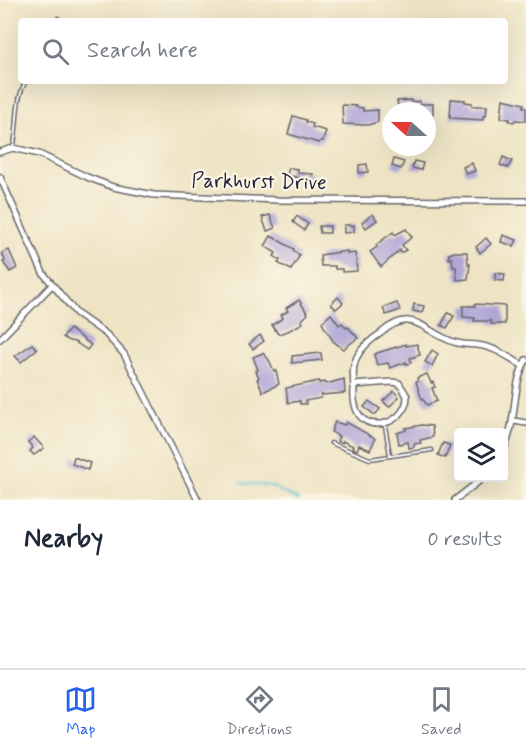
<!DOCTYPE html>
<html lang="en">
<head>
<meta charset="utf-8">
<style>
	:root { --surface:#fff; --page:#f6f6f7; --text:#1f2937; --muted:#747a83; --line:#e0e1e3; --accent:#2563eb }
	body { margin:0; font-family:Mynerve,sans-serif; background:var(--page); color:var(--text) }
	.controls { position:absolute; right:18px; bottom:18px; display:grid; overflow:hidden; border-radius:6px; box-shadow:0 6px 24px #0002 }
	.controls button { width:54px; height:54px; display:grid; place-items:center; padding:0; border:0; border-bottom:2px solid var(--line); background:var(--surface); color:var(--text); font:30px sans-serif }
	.compass { position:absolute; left:382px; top:102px; width:54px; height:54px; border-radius:50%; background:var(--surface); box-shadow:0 6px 24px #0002; rotate:291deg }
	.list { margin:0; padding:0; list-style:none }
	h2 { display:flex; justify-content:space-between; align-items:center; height:78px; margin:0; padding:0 24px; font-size:26px }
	h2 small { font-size:20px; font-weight:400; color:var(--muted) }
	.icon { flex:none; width:33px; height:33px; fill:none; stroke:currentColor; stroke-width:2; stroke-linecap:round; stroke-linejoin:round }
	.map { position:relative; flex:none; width:526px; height:500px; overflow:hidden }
	.search { position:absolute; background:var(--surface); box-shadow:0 6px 24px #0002; left:18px; right:18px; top:18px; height:66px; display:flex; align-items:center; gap:15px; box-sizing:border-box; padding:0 21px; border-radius:6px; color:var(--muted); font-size:22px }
	.sheet { height:168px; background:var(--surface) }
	nav { display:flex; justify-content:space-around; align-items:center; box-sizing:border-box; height:84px; border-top:2px solid var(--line); background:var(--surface); font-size:16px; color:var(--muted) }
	nav a { display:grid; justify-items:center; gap:3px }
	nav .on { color:var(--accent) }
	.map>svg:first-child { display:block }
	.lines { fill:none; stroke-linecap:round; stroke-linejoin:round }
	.stream { stroke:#5bc8d3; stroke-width:2 }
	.building { fill:#b0a7d7 }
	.lane-casing { stroke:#69666b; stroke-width:5 }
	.street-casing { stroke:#69666b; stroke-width:8 }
	.lane { stroke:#fff; stroke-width:2 }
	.street { stroke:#fff; stroke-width:5 }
	.labels { text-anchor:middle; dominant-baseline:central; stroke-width:4.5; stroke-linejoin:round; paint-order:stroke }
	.street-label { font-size:21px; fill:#22223b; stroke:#fcf5e5 }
</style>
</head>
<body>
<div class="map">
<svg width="526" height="500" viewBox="0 0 526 500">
	<rect width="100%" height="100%" fill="#fcf5e5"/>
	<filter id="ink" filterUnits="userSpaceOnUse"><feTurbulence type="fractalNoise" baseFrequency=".0167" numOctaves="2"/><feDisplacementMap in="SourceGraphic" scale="12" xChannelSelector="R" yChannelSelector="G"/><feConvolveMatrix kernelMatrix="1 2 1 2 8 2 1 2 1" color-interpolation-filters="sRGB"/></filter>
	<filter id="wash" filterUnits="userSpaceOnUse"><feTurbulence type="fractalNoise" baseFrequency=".008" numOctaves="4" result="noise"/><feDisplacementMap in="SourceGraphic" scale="24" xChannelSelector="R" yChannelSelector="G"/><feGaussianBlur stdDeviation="1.35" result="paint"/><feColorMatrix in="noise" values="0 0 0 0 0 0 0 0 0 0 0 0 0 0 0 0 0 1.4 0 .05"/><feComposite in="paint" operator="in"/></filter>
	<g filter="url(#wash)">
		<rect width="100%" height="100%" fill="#eee4c4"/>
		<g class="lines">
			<polyline class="stream" points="240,483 271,486 298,500"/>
		</g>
		<g id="blocks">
			<g class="building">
				<polygon points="451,99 465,100 465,102 472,103 472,106 487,106 486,116 483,116 483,120 450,118"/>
				<polygon points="503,99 524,104 523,107 526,108 526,121 515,120 514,122 509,121 510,119 501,118"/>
				<polygon points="411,100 411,102 420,101 420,104 433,104 433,114 427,114 427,111 399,111 397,101"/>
				<polygon points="342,105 356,106 356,107 363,108 363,111 378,110 378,122 368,125 343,124"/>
				<polygon points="293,116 306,120 306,122 313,124 312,127 326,131 323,141 320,141 319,143 288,134"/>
				<polygon points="503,157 512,161 508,168 500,165"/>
				<polygon points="394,159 404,162 401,169 392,166"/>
				<polygon points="414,161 423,163 421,170 412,168"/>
				<polygon points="472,163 475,171 466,174 463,167"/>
				<polygon points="367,164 368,172 359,173 359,165"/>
				<polygon points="289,168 298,169 298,173 313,174 312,181 287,175"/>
				<polygon points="373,214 377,220 366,228 362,222"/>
				<polygon points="270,215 275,228 267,231 262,217"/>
				<polygon points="297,216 308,224 304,230 293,222"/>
				<polygon points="344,225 354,225 354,232 344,233"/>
				<polygon points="319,226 330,226 330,233 320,233"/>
				<polygon points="406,229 412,237 402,245 406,250 401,253 400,250 381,267 370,252 377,247 376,245 393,232 395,235"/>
				<polygon points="503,235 517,240 514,246 501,242"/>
				<polygon points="271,236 294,249 293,251 300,255 291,270 278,263 280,260 274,256 276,253 265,246"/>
				<polygon points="486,238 491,244 480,253 476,247"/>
				<polygon points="9,250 17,268 10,272 3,262 5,261 2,253"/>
				<polygon points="347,251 347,254 355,253 357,271 342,272 342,269 335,269 335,266 321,266 320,255"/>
				<polygon points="454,252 467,252 468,264 470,264 468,279 457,280 456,267 453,267 452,258 449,259 449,254"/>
				<polygon points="495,273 505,274 504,281 495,280"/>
				<polygon points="338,297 343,303 336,309 331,304"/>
				<polygon points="299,300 308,314 301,321 303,323 288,331 278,334 272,325 283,318 281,315 288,311 286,308"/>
				<polygon points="397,303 400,310 386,315 383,308"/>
				<polygon points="414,304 424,306 422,313 413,311"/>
				<polygon points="475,304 505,306 505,324 491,324 491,321 474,321 475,318 463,317 463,306 475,306"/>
				<polygon points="448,313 454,316 447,328 441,325"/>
				<polygon points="331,314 339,325 342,323 346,328 348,327 358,338 343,349 333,341 323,325 322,322"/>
				<polygon points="70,329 91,345 87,350 75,342 69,341 63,337"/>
				<polygon points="260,335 264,341 253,349 249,344"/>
				<polygon points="32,344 37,349 21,362 15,356"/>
				<polygon points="406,344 406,346 417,344 420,355 410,358 411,363 406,364 406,362 390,368 388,363 377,365 374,355 377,353"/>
				<polygon points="432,350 438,354 432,366 425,362"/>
				<polygon points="263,353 269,360 274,371 276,370 279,384 263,392 257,379 259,378 256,371 258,370 253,357"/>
				<polygon points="321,353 322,360 292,363 292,356"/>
				<polygon points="427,374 431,383 433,382 435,387 432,388 437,401 427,405 421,397 416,382 418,381 417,378"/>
				<polygon points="344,379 345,393 321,395 321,398 305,401 306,404 300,404 300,401 288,403 286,388 319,381 319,383 325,382 326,384"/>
				<polygon points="394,391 399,397 389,407 383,401"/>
				<polygon points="369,401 380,409 375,415 364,407"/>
				<polygon points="335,422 345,425 346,422 373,437 375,439 370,450 359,445 357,450 352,448 353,446 343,441 342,443 337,441 339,436 331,432"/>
				<polygon points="422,425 432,426 433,437 420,440 421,443 414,444 414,447 409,448 408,442 399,444 397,433 406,430 405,428"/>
				<polygon points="34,437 44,448 34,455 30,451 33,448 28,442"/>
				<polygon points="443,443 450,445 445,458 438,455"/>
				<polygon points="74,457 90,463 88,470 72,464"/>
			</g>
		</g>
	</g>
	<g filter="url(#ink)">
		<use href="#blocks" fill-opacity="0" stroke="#69666b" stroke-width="1.5"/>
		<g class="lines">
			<g class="lane-casing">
				<g id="lane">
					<polyline points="58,21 58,18"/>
					<path d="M 13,148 C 19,127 14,100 26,81"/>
					<polyline points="385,426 390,455"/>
					<polyline points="331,443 370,459 432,450"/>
				</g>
			</g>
			<g class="street-casing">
				<g id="street">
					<polyline points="0,152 13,148 39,154 87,177 113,187 154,195 278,200 526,201"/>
					<polyline points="0,177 43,273 76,313 106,334 124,354 198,500"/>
					<polyline points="0,339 52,285"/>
					<path d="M 354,385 L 392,382 L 399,383 L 407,396 C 407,425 362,437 355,405 C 353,399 354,393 354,387 C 353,376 352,365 358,355 C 363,346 372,339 381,333 C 414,305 424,333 454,342 C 462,345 470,344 477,345 C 495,347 509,357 523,366"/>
					<polyline points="514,421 526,423"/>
					<path d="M 504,449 C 518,418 511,388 526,360"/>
					<polyline points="455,500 483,478"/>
				</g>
			</g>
			<use href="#lane" class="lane"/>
			<use href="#street" class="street"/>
		</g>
	</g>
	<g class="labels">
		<g class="street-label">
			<text transform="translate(259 182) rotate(1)">Parkhurst Drive</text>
		</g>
	</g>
</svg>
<div class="controls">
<button><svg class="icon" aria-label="layers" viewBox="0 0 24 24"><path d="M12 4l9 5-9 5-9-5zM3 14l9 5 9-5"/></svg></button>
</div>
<svg class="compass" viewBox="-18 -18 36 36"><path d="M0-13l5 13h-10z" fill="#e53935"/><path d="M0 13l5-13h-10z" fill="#747a83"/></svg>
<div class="search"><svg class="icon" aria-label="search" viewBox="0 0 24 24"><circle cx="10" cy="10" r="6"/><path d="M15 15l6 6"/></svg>Search here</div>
</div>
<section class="sheet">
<h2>Nearby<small>0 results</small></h2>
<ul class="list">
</ul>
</section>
<nav>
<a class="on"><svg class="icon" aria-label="map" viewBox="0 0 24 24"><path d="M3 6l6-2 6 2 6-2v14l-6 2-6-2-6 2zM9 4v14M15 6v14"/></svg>Map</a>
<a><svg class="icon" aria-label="directions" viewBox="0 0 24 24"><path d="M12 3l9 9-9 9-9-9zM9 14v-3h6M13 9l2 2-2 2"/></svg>Directions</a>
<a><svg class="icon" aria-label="saved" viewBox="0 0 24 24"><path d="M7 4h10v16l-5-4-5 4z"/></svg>Saved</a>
</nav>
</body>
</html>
